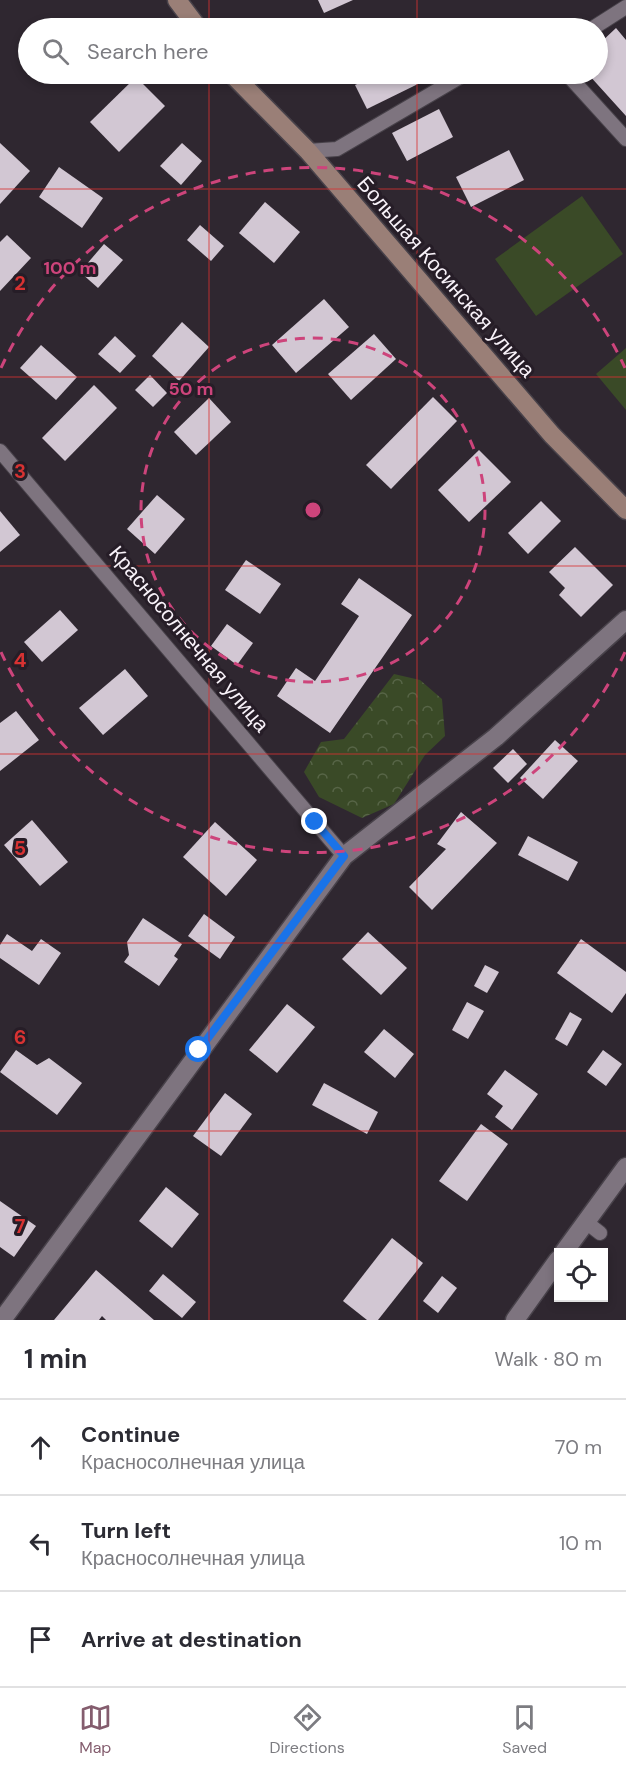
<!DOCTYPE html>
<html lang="en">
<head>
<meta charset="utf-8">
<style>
	:root { --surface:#fff; --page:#f7f7f7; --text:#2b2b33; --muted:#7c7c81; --line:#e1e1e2; --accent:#845d6e }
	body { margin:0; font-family:"DM Sans",sans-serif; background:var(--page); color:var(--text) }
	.controls { position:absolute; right:18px; bottom:18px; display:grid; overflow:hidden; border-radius:0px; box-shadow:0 3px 9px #0003 }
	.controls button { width:54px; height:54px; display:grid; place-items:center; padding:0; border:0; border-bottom:2px solid var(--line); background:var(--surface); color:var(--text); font:30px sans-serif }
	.stop { position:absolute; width:18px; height:18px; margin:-14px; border:4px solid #1a73e8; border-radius:50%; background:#fff }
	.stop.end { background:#1a73e8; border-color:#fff; box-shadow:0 2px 6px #0008 }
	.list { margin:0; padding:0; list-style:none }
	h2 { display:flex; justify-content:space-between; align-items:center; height:78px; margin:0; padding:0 24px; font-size:26px }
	h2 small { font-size:20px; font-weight:400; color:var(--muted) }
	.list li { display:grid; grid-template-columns:39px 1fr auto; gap:18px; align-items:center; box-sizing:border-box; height:96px; padding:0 24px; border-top:2px solid var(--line) }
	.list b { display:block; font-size:22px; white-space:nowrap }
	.list p { margin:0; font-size:20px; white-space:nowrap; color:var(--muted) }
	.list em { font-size:20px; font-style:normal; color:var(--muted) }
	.icon { flex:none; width:33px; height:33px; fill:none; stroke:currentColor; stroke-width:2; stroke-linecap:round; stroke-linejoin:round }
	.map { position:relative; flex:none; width:626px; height:1320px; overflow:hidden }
	.search { position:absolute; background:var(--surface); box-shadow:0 3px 9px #0003; left:18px; right:18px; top:18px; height:66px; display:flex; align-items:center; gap:15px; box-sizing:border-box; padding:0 21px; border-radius:33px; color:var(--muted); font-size:22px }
	.sheet { height:366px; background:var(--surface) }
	nav { display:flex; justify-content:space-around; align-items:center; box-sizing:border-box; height:84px; border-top:2px solid var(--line); background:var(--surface); font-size:16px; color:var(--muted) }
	nav a { display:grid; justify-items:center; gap:3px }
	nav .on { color:var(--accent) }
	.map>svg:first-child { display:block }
	.forest { fill:url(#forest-crowns) }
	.garden { fill:#3a4a27 }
	.building { fill:#d2c7d3 }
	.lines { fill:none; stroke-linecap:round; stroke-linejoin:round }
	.lane-casing { stroke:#48424a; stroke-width:16 }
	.street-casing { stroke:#48424a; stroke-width:21 }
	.secondary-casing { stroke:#48424a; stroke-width:21 }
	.lane { stroke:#7e747f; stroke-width:14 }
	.street { stroke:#7e747f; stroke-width:18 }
	.secondary { stroke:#9a7f77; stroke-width:18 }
	.route { stroke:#1a73e8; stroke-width:8 }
	.grid { fill:none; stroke:#d83232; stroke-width:1.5; stroke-opacity:0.55 }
	.ring { fill:none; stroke:#cd447b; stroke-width:3; stroke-dasharray:10 8 }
	.labels { text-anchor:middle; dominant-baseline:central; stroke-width:6; stroke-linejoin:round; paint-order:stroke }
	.street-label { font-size:21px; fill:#f8f2f9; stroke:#261d27 }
	.grid-label { font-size:20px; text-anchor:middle; font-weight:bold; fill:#d83232; stroke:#261d27; stroke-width:6; stroke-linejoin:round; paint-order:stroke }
	.centre { fill:#cd447b; stroke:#261d27; stroke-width:3 }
	.ring-label { font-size:18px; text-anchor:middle; font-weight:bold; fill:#cd447b; stroke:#261d27; stroke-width:6; stroke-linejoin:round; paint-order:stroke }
</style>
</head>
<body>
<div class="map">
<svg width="626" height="1320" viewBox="0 0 626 1320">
	<defs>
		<pattern id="forest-crowns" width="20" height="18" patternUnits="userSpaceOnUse" patternTransform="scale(1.5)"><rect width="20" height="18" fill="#3a4a27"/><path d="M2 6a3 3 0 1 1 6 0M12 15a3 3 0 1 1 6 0" fill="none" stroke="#576547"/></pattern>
	</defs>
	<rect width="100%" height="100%" fill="#2f2730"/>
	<polygon class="forest" points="394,674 420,680 442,699 445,736 425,755 394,804 362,818 319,797 304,772 321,742 344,739"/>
	<g class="garden">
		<polygon points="582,196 623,254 536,316 495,259"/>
		<polygon points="626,348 626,410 596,374"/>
	</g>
	<g class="building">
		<polygon points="318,0 353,0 324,13"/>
		<polygon points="616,28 626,40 626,116 588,74 598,74 598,45"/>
		<polygon points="378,74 415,74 420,83 367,109 355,85"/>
		<polygon points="136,77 165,106 119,152 90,122"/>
		<polygon points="439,109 453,137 407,161 392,133"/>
		<polygon points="0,143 30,171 0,204"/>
		<polygon points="182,143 202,161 181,185 160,166"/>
		<polygon points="509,150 524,180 471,207 456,177"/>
		<polygon points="59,167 103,198 82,228 39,197"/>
		<polygon points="265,202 300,232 274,263 239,233"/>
		<polygon points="200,225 224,246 211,261 187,240"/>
		<polygon points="7,235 31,258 0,291 0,242"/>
		<polygon points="104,244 123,260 98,288 80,272"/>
		<polygon points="324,299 349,327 296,373 272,345"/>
		<polygon points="182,322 209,347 179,381 152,356"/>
		<polygon points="374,334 396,359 351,400 328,374"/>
		<polygon points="115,336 136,356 120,373 98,354"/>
		<polygon points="41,345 77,377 56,400 20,368"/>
		<polygon points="150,375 167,393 153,407 135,390"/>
		<polygon points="94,385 117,408 65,461 42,438"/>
		<polygon points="433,397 457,421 391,489 366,465"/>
		<polygon points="209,398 231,422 196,455 174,432"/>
		<polygon points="479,450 511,482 469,522 438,490"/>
		<polygon points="157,495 185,519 155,554 127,529"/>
		<polygon points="541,501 561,521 528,554 508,533"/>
		<polygon points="0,511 20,535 0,552"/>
		<polygon points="575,547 613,585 581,617 559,595 565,588 549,572"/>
		<polygon points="246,560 281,584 260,614 225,590"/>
		<polygon points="359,578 412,615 330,733 277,696 296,668 315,681 359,616 341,604"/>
		<polygon points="60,610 78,630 42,662 24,642"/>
		<polygon points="227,624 253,643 237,665 211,646"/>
		<polygon points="125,669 148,696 103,735 79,708"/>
		<polygon points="16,711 39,740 0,771 0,723"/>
		<polygon points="555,740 578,761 543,799 520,778"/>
		<polygon points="513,749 527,764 508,783 493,768"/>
		<polygon points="461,812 497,843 432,910 409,887 446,849 437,844"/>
		<polygon points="32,820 68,862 40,886 4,845"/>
		<polygon points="215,822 257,860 226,896 183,857"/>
		<polygon points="528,836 578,862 568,881 518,855"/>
		<polygon points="204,914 235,937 220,959 188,936"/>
		<polygon points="143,918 182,944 174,956 178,959 159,986 124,962 129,955 127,942"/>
		<polygon points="368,932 407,968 381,995 342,959"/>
		<polygon points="7,934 32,951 41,939 61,953 39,985 0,958 0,945"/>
		<polygon points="581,939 626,972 626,993 612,1013 557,973"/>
		<polygon points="485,965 499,972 487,993 474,986"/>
		<polygon points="467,1002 484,1011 468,1039 452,1030"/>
		<polygon points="287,1004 315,1027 277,1073 249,1050"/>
		<polygon points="570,1012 582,1019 567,1046 555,1039"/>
		<polygon points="384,1029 414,1054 395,1078 364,1052"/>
		<polygon points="16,1050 37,1065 49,1058 82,1083 57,1115 0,1072"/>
		<polygon points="603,1050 622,1064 606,1086 587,1072"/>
		<polygon points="505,1070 538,1094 512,1130 495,1117 503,1106 487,1094"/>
		<polygon points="324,1083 378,1112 367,1134 312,1105"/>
		<polygon points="225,1093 252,1114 221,1156 193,1136"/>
		<polygon points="481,1124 508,1144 467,1201 439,1181"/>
		<polygon points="166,1187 199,1214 172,1248 139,1221"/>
		<polygon points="0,1201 36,1226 14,1257 0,1247"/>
		<polygon points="392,1238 423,1263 378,1320 367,1320 343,1301"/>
		<polygon points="96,1270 154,1320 106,1320 102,1316 99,1320 54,1320"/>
		<polygon points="163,1274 196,1302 182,1318 149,1291"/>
		<polygon points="442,1276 457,1288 438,1313 423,1301"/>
	</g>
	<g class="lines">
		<g class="lane-casing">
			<g id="lane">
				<polyline points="593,28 626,7"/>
				<polyline points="567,74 626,139"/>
				<polyline points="308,151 337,149 465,74"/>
				<polyline points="0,451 344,856"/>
				<polyline points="586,1222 600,1233"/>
			</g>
		</g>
		<g class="street-casing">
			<g id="street">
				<polyline points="564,1252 626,1167"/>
				<polyline points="2,1320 344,856 496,737 626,620"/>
				<polyline points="515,1320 558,1260"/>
			</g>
		</g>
		<g class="secondary-casing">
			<g id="secondary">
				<polyline points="177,0 198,28"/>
				<polyline points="232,74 308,151 552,435 626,510"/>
			</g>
		</g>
		<use href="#lane" class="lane"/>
		<use href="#street" class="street"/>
		<use href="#secondary" class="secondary"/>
	</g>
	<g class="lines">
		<polyline class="route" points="199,1050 344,856 315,822"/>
	</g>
	<path class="grid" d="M 209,0 L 209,28M 417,0 L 417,28M 209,74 L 209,1320M 417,74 L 417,1320M 0,189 L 626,189M 0,377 L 626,377M 0,566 L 626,566M 0,754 L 626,754M 0,943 L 626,943M 0,1131 L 626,1131"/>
	<g class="ring">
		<circle cx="313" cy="510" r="172"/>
		<path d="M625 652A343 343 0 0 1 1 652M1 368A343 343 0 0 1 625 368"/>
	</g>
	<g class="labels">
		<g class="street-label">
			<text transform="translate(446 277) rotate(49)">Большая Косинская улица</text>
			<text transform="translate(189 639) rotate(50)">Красносолнечная улица</text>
		</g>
	</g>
	<g class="grid-label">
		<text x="20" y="290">2</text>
		<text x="20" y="478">3</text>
		<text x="20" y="667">4</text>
		<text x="20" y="855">5</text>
		<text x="20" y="1044">6</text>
		<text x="20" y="1233">7</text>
	</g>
	<circle cx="313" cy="510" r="9" class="centre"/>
	<g class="ring-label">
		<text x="70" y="274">100 m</text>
		<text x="191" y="395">50 m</text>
	</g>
</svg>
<div class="controls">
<button><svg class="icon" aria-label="locate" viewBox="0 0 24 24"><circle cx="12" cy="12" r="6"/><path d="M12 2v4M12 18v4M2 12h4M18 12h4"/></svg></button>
</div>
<div class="stop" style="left:199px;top:1050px"></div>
<div class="stop end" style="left:315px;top:822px"></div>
<div class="search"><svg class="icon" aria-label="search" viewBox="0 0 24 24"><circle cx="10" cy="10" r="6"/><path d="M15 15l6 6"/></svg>Search here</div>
</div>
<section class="sheet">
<h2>1 min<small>Walk · 80 m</small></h2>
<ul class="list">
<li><svg class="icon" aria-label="ahead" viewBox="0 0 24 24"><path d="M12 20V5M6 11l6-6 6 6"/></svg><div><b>Continue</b><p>Красносолнечная улица</p></div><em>70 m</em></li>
<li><svg class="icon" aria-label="left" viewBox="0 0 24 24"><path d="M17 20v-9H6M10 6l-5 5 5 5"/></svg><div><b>Turn left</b><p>Красносолнечная улица</p></div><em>10 m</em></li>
<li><svg class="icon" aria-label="arrive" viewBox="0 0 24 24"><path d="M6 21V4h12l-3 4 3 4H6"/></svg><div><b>Arrive at destination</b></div></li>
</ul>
</section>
<nav>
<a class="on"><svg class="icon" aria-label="map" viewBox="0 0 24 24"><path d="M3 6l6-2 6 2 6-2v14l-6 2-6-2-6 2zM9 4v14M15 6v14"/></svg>Map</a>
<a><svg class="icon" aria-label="directions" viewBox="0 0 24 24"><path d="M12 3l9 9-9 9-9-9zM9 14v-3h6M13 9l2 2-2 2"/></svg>Directions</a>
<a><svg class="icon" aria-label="saved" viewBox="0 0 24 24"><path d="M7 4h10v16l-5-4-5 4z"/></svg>Saved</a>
</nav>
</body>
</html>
